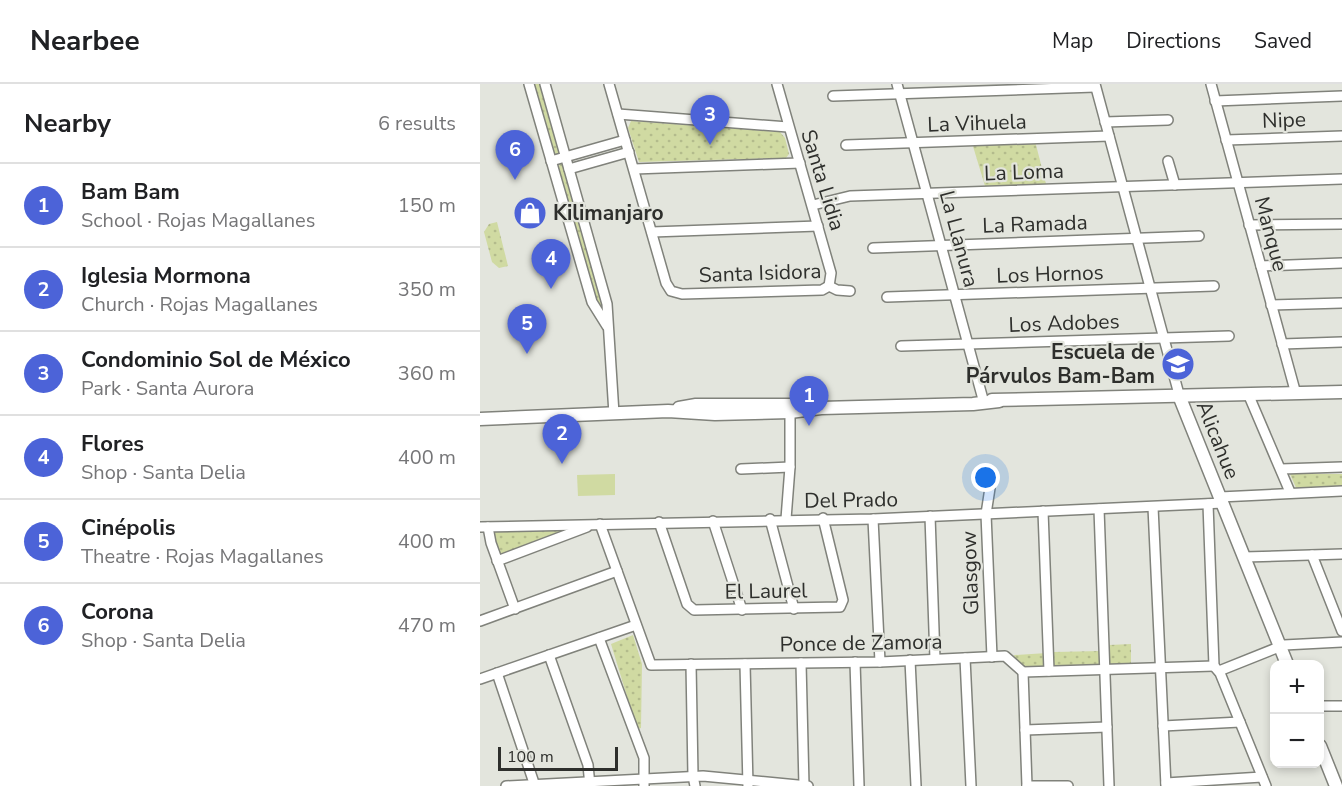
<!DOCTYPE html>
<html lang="en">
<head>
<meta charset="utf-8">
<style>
	:root { --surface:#fff; --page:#f6f6f6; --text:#202124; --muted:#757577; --line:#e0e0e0; --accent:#4c63d8 }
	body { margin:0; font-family:"Nunito Sans",sans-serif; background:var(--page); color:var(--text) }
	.controls { position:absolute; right:18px; bottom:18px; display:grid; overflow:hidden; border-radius:12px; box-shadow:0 3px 9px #0003 }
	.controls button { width:54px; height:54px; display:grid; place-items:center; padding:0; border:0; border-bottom:2px solid var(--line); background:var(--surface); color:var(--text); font:30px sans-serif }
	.scale { position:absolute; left:18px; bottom:15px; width:120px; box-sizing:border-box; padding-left:6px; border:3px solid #2e2f2c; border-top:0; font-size:16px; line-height:21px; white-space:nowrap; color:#2e2f2c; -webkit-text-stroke:4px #e3e5dd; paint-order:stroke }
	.you { position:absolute; left:506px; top:394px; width:21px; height:21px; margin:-15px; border:4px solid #fff; border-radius:50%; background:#1a73e8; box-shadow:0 0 0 9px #1a73e833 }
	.badge { display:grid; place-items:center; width:39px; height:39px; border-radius:50%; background:var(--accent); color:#fff; font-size:20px; font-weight:700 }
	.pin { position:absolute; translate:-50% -50px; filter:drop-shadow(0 2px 3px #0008) }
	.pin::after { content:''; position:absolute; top:32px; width:21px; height:18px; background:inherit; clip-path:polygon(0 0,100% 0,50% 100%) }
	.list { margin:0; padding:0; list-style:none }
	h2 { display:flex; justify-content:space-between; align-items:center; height:78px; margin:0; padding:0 24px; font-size:26px }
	h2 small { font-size:20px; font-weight:400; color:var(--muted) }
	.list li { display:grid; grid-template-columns:39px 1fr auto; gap:18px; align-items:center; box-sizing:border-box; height:84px; padding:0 24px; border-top:2px solid var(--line) }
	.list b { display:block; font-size:22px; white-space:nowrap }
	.list p { margin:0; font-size:20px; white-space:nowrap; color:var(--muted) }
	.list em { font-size:20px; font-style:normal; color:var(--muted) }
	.map { position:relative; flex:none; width:862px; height:702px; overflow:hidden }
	header { display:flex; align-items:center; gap:36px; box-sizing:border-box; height:84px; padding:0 30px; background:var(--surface); border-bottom:2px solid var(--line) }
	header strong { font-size:28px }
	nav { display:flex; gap:33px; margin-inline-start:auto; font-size:21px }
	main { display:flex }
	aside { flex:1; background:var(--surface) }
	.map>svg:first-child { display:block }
	.grass { fill:url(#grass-dots) }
	.garden { fill:#d0daa2 }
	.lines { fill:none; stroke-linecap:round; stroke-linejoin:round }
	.minor-casing { stroke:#80827b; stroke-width:12 }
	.tertiary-casing { stroke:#80827b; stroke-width:15 }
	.minor { stroke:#fff; stroke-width:9 }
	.tertiary { stroke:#fff; stroke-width:12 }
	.labels { text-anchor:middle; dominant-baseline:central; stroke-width:4.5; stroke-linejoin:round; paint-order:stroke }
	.street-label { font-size:21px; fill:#2e2f2c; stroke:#e3e5dd }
	.poi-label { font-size:21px; font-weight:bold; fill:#2e2f2c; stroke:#e3e5dd; text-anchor:start }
</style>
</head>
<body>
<header>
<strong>Nearbee</strong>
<nav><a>Map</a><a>Directions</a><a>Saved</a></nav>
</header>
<main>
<aside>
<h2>Nearby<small>6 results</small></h2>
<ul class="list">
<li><span class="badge">1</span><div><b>Bam Bam</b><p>School · Rojas Magallanes</p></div><em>150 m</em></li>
<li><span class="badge">2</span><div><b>Iglesia Mormona</b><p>Church · Rojas Magallanes</p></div><em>350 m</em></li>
<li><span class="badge">3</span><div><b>Condominio Sol de México</b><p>Park · Santa Aurora</p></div><em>360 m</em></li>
<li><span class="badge">4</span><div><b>Flores</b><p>Shop · Santa Delia</p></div><em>400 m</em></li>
<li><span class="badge">5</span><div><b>Cinépolis</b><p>Theatre · Rojas Magallanes</p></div><em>400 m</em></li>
<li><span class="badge">6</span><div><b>Corona</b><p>Shop · Santa Delia</p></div><em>470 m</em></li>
</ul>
</aside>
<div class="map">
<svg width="862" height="702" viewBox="0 0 862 702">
	<defs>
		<pattern id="grass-dots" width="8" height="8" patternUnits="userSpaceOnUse" patternTransform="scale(1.5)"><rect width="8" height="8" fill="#d0daa2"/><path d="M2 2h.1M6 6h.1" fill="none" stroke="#b3bb8c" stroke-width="1.8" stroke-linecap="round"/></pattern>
	</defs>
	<rect width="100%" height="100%" fill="#e3e5dd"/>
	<g class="grass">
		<polygon points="53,0 60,0 80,71 73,69"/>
		<polygon points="151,37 300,48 305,54 309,70 306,74 159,78 148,44"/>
		<polygon points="555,57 566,100 505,102 492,59"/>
		<polygon points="80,79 84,80 123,227 117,223 78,85"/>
		<polygon points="17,138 28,182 19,184 12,178 4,148 9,140"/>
		<polygon points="810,390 862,390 862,403 817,406"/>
		<polygon points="96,445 20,471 13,448"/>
		<polygon points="153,551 162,580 161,644 157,645 131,560"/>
		<polygon points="651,560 651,580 630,581 629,561"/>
		<polygon points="621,567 621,582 574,583 574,568"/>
		<polygon points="567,569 566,585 546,585 535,575 534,571"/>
	</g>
	<polygon class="garden" points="135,390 135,411 98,412 97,391"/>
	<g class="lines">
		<g class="minor-casing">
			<g id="minor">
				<polyline points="49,0 112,218 127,242"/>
				<polyline points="65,0 127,220 134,330"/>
				<polyline points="129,0 186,199 191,207 202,210 342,206 349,202 357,206 370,207"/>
				<polyline points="297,0 351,189 349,202"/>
				<polyline points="417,0 504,319"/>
				<polyline points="615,0 700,314"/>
				<polyline points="731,0 816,310"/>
				<polyline points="353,12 615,3"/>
				<polyline points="735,17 862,12"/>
				<polyline points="138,30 308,43"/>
				<polyline points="625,38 688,36"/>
				<polyline points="746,56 862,52"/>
				<polyline points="366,61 629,52"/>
				<polyline points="71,77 145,56"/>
				<polyline points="688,77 695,101"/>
				<polyline points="89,85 149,68"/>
				<polyline points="154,85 320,79"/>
				<polyline points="333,121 370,112 862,95"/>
				<polyline points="769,141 862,140"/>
				<polyline points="172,148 338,142"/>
				<polyline points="393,164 719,152"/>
				<polyline points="781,182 862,179"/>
				<polyline points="407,213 734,202"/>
				<polyline points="791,221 862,219"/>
				<polyline points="802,260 862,258"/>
				<polyline points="421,262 749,252"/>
				<polyline points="769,312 810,408"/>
				<polyline points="261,385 310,383"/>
				<polyline points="801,385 862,383"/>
				<polyline points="510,404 506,430 512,573"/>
				<polyline points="740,413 862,407"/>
				<polyline points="728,420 734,582"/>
				<polyline points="673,423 686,702"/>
				<polyline points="619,425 629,702"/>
				<polyline points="563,427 569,587"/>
				<polyline points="450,432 455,575"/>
				<polyline points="290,435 314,525"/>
				<polyline points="306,435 310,383 310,324"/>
				<polyline points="393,435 400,578"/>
				<polyline points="233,437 262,526"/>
				<polyline points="179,438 207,520 214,526 360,523 363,516 343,434"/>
				<polyline points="120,440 171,581 400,578 525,572 543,588 734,582"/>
				<polyline points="0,443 393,435 743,419"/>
				<polyline points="8,443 11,459 35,525"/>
				<polyline points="832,471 862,547"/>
				<polyline points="764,473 862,470"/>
				<polyline points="17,477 107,443"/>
				<polyline points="0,537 137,487"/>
				<polyline points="119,554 164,674 164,702"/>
				<polyline points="69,571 108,681 110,702"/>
				<polyline points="485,574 491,702"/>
				<polyline points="430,576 436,702"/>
				<polyline points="375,578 379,702"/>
				<polyline points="321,579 324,702"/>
				<polyline points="211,580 213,692 215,702"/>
				<polyline points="265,580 268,702"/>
				<polyline points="734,582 740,589 786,702"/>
				<polyline points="739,587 804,561 862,558"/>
				<polyline points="543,588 547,702"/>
				<polyline points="17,589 55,702"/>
				<polyline points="0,595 156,541"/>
				<polyline points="840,622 862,622"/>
				<polyline points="683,642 760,638"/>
				<polyline points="545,646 627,643"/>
				<polyline points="686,699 782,693"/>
				<polyline points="26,702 223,692 328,702"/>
				<polyline points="547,702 588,702"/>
			</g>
		</g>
		<g class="tertiary-casing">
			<g id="tertiary">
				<polyline points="700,314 807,580"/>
				<polyline points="512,316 862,308"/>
				<polyline points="199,324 216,321 319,321"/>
				<polyline points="0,335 188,327 235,330 310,328 341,324 493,320 519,317"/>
				<polyline points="840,662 856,702"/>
			</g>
		</g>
		<use href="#minor" class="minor"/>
		<use href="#tertiary" class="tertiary"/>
	</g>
	<defs>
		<g id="shop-disc" transform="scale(1.725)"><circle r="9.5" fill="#4c63d8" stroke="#e3e5dd"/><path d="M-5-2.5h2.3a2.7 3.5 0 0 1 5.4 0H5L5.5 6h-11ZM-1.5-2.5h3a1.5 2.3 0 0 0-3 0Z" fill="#fff"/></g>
		<g id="school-disc" transform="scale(1.725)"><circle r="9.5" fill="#4c63d8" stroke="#e3e5dd"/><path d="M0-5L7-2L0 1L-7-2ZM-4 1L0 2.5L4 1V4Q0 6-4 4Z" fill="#fff"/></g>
	</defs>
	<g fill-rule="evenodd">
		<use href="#shop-disc" x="50" y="129"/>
		<use href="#school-disc" x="698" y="280"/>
	</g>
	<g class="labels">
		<g class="street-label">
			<text transform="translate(804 36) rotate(-2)">Nipe</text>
			<text transform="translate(497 39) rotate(-2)">La Vihuela</text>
			<text transform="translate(544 88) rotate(-2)">La Loma</text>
			<text transform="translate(343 96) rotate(73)">Santa Lidia</text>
			<text transform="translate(555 140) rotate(-2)">La Ramada</text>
			<text transform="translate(791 150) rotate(75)">Manque</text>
			<text transform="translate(479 155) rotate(75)">La Llanura</text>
			<text transform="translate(280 189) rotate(-2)">Santa Isidora</text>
			<text transform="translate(570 190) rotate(-2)">Los Hornos</text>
			<text transform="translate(584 239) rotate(-2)">Los Adobes</text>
			<text transform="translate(738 356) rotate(68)">Alicahue</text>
			<text transform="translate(371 416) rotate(-1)">Del Prado</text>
			<text transform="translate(490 489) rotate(-92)">Glasgow</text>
			<text transform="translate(286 507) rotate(-1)">El Laurel</text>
			<text transform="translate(381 559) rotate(-1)">Ponce de Zamora</text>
		</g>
		<g class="poi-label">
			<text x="73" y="129">Kilimanjaro</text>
			<text x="675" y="268" text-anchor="end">Escuela de<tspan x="675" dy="24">Párvulos Bam-Bam</tspan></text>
		</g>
	</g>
</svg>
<div class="controls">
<button>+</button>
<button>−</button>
</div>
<div class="scale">100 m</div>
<div class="you"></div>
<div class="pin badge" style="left:329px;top:342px">1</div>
<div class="pin badge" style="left:82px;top:380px">2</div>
<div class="pin badge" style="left:230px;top:61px">3</div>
<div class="pin badge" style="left:71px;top:205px">4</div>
<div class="pin badge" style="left:47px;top:270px">5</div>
<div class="pin badge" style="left:35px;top:96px">6</div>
</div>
</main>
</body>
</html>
